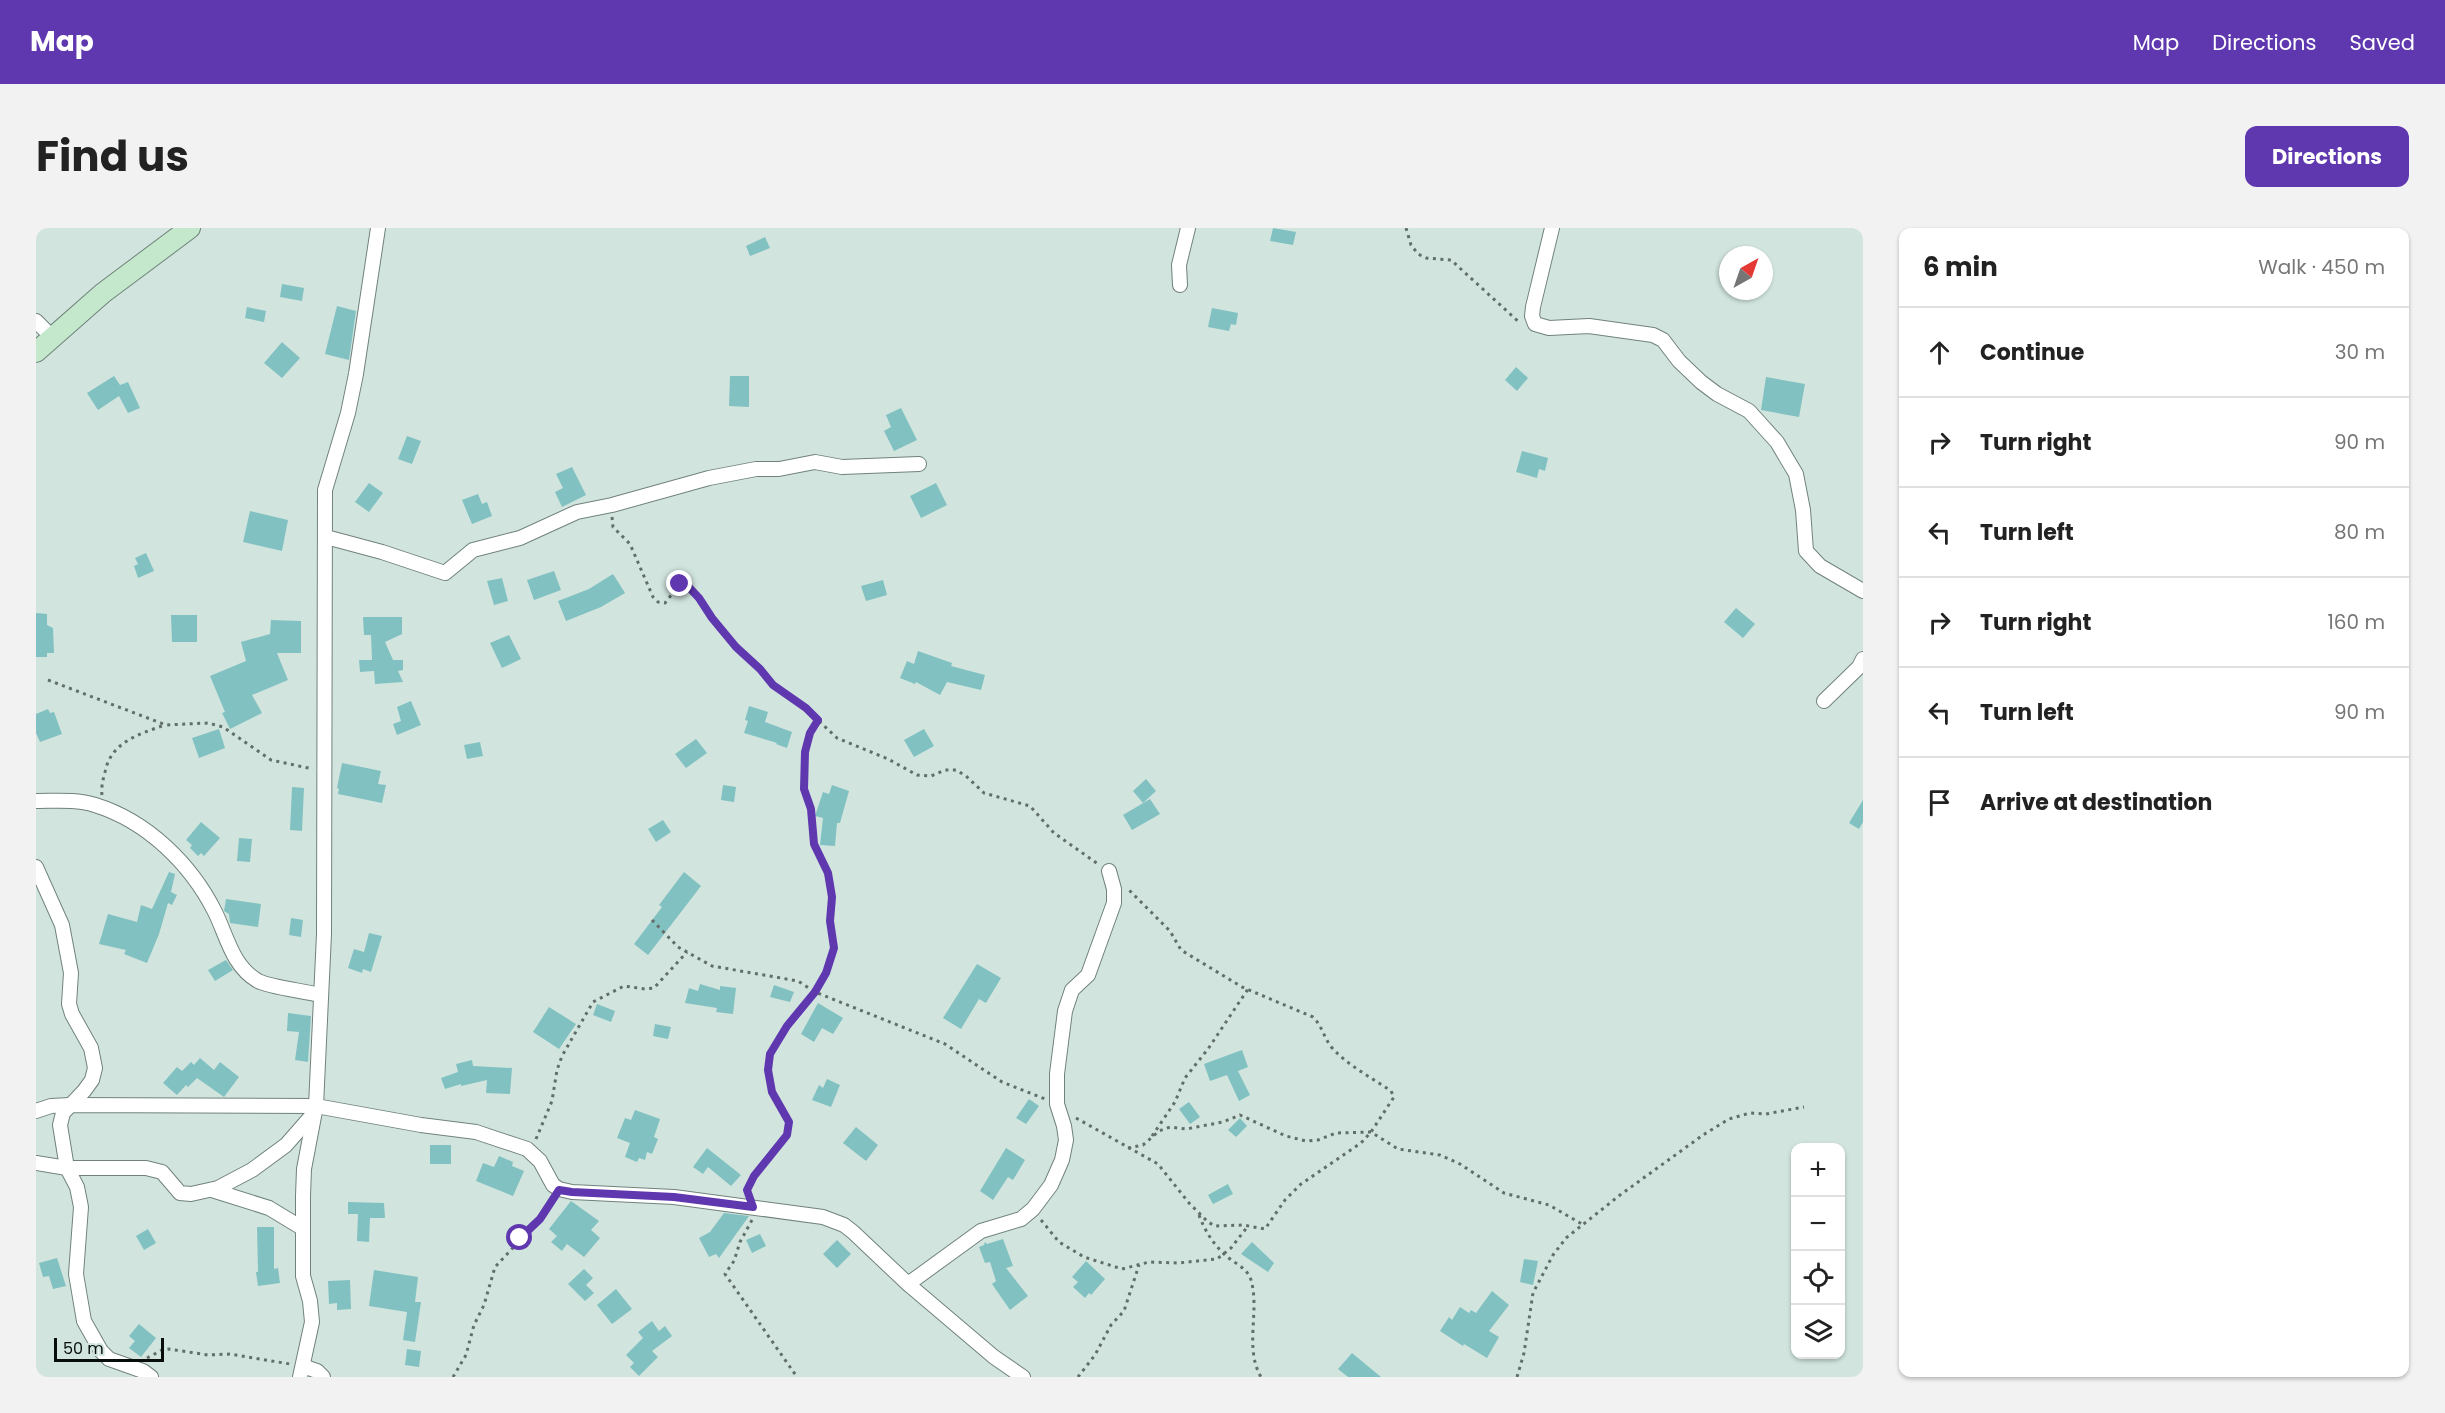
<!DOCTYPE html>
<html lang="en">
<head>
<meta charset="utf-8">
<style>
	:root { --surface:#fff; --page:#f2f2f2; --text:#222; --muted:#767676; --line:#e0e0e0; --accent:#5f37af }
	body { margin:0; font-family:Poppins,sans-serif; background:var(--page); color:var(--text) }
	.controls { position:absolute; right:18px; bottom:18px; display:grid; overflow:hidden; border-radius:12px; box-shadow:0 2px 4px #0004 }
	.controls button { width:54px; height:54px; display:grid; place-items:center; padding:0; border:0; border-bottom:2px solid var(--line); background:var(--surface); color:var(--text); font:30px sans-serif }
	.compass { position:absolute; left:1683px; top:18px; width:54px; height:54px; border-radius:50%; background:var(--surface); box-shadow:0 2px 4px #0004; rotate:40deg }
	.scale { position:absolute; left:18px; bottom:15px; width:110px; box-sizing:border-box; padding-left:6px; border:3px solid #070d0b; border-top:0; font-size:16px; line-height:21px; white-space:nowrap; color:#070d0b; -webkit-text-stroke:4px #d1e5de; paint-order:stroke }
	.stop { position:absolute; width:18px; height:18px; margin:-14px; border:4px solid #5f37af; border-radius:50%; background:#fff }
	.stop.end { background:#5f37af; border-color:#fff; box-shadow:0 2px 6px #0008 }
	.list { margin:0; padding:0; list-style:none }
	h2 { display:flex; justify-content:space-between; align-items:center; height:78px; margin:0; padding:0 24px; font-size:26px }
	h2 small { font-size:20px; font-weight:400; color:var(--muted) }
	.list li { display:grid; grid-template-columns:39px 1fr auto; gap:18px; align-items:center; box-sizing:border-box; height:90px; padding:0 24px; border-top:2px solid var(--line) }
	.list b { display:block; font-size:22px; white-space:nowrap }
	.list em { font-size:20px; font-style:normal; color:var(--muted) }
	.icon { flex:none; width:33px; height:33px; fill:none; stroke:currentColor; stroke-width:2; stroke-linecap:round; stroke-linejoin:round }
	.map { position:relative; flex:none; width:1827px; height:1149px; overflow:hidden; border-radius:12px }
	header { display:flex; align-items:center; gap:36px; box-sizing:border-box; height:84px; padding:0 30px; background:var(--accent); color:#fff }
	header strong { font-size:28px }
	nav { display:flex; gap:33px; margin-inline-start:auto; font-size:21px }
	.intro { display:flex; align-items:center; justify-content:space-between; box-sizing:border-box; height:144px; padding:0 36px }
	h1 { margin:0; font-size:42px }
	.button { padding:15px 27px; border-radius:12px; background:var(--accent); color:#fff; font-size:21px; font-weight:700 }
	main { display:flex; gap:36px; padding:0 36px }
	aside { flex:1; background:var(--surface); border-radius:12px; box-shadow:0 2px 4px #0004 }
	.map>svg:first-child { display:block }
	.building { fill:#81c1c1 }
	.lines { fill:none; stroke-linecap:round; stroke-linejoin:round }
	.street-casing { stroke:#70827b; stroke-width:16 }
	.secondary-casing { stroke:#70827b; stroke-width:22 }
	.path { stroke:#626e6a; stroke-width:3; stroke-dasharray:3 4.5; stroke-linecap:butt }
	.street { stroke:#fff; stroke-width:14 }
	.secondary { stroke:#c4e8cc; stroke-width:20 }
	.route { stroke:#5f37af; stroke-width:8 }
</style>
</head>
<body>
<header>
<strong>Map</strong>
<nav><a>Map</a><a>Directions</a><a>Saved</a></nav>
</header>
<div class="intro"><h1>Find us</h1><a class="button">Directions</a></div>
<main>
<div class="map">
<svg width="1827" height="1149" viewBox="0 0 1827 1149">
	<rect width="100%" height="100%" fill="#d1e5de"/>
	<g class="building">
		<polygon points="1237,0 1260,4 1257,17 1234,13"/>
		<polygon points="729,9 734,20 714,28 710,18"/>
		<polygon points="246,56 268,60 266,73 244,69"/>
		<polygon points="301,78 320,83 313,132 289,126"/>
		<polygon points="211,79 230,83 228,94 209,90"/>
		<polygon points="1176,80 1202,85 1200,97 1195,96 1193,103 1172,99"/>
		<polygon points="246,114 264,130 246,150 228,135"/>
		<polygon points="1480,139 1492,150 1481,163 1469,152"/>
		<polygon points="78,148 84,157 92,154 104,180 92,185 83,168 62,182 51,165"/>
		<polygon points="694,148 713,148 713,179 693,178"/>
		<polygon points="1730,149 1769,156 1763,189 1725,182"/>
		<polygon points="865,180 881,212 858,223 848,203 855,199 850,187"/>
		<polygon points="371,208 385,213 376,236 362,231"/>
		<polygon points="1486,223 1512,230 1509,243 1503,241 1501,250 1480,244"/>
		<polygon points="536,239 550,267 526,279 519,264 527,260 520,246"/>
		<polygon points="333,255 347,265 333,284 319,274"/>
		<polygon points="900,255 911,277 885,290 874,268"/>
		<polygon points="442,266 446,276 451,274 456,288 436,296 426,272"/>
		<polygon points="214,283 252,292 246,323 207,314"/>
		<polygon points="110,325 118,343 102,350 98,338 102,336 99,330"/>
		<polygon points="518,343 525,362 498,372 491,352"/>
		<polygon points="577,346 589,365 565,379 530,393 522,373 553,361"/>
		<polygon points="466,350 472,373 458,377 451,353"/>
		<polygon points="847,352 851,367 830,373 825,358"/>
		<polygon points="1700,380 1719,396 1707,410 1688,394"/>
		<polygon points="0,385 11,386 11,397 17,400 18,425 11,425 11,429 0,429"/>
		<polygon points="135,387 161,387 161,414 136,414"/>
		<polygon points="327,389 366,389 366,406 349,414 357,432 367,432 367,442 362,443 367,454 339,456 338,443 324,444 323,432 336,432 335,407 328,407"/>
		<polygon points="235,392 265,393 265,425 241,425 252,452 216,467 226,485 194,501 186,485 189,484 174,448 210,433 205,414 234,406"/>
		<polygon points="473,407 485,431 466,440 454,415"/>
		<polygon points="882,423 916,435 915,438 949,447 945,462 911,454 904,467 880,454 879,456 864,450 871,433 878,436"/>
		<polygon points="375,473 385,497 361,507 357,496 365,493 361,479"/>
		<polygon points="713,478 732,484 729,494 756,504 751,520 740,516 741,515 708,505 712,493 709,492"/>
		<polygon points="12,481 14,485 18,484 26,506 4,514 0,505 0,486"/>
		<polygon points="183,501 189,520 163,530 156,510"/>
		<polygon points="888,501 898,518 878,529 868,512"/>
		<polygon points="660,511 671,525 650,540 639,526"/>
		<polygon points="444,514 447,528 431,531 428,517"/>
		<polygon points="306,535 345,543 342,556 350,557 346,575 302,566 303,561 301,560"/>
		<polygon points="1110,551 1120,563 1107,575 1097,563"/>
		<polygon points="687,557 700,559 698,574 685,572"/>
		<polygon points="796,557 813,563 804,595 801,595 799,618 784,617 787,590 779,588 787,564 793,566"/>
		<polygon points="256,559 268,560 266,603 254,602"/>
		<polygon points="1114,571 1124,586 1096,602 1087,587"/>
		<polygon points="1827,572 1827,594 1823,601 1813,595"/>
		<polygon points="627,592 635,604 620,614 612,601"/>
		<polygon points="165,594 184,610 168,628 165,625 162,628 154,620 156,617 150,612"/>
		<polygon points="203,610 216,611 214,634 201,633"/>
		<polygon points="133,644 139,646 135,664 141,667 136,677 132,675 123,706 111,735 88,726 90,722 63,716 72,686 101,694 105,677 116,681"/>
		<polygon points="648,644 665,658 612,727 598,716 626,679 623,677"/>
		<polygon points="190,671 225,676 222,699 194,695 193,686 188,683"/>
		<polygon points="255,690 267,692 265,709 253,707"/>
		<polygon points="333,705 346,708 335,744 327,741 326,745 312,740 318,721 328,724"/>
		<polygon points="190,732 197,742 179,753 172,742"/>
		<polygon points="941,736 965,750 950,775 943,771 925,801 907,790"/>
		<polygon points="664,756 684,762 684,758 700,760 697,786 680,784 681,780 649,775 653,760 662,763"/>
		<polygon points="738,757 758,764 754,774 734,769"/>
		<polygon points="782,775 807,790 797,806 786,800 778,814 765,806"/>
		<polygon points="561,776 579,783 575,794 557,787"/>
		<polygon points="513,779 540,796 523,821 497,804"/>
		<polygon points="252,785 275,788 272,834 259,832 263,804 251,803"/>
		<polygon points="619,796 635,799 632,811 617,808"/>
		<polygon points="1206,822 1212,839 1202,843 1214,867 1203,873 1191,847 1174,853 1168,836"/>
		<polygon points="164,830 178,842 184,834 203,849 188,869 161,850 152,859 150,857 141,867 127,855 141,839 146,843 155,834 158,837"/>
		<polygon points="436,832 437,838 476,840 474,866 450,865 451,852 425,858 425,856 409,861 405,850 422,844 420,836"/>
		<polygon points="791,851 804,857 795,879 776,872 783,857 787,860"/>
		<polygon points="993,871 1003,878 990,896 980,890"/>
		<polygon points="1153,874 1164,889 1154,896 1143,881"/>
		<polygon points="599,882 624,891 618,909 622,911 616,926 611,924 609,932 603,930 601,934 589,929 594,915 581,910 589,890 595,892"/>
		<polygon points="1204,890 1211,898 1200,909 1192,902"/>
		<polygon points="820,899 842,917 830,933 807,915"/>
		<rect x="394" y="917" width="21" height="19"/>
		<polygon points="671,920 705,947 695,958 672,939 667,946 657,939"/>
		<polygon points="970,920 989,932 977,952 972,949 957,972 944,963"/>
		<polygon points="463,928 477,934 476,938 488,943 477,968 440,953 447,935 458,939"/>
		<polygon points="1192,956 1197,966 1177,976 1172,967"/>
		<polygon points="535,973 563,993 555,1002 564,1010 548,1029 531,1016 526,1023 515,1014 521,1008 513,1001"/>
		<polygon points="312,974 348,975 349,990 334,990 333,1014 321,1013 322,986 312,986"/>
		<polygon points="688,985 713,988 683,1030 680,1026 673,1029 663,1010 674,1004"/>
		<polygon points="221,999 238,999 238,1041 242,1040 244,1055 222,1058 220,1044 222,1044"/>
		<polygon points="112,1001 120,1015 108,1022 100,1008"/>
		<polygon points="724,1006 730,1018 716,1025 710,1012"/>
		<polygon points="967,1011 977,1038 970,1040 992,1068 974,1082 956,1056 960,1053 954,1034 949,1035 943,1019 948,1017 949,1014 951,1016"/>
		<polygon points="801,1012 815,1026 801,1040 787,1026"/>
		<polygon points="1216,1014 1238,1035 1232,1044 1205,1026"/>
		<polygon points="21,1030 30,1058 17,1061 13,1048 7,1049 3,1035"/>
		<polygon points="1488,1031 1502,1033 1497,1057 1484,1054"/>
		<polygon points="1050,1033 1069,1051 1055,1067 1053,1065 1049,1070 1037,1059 1042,1054 1036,1049"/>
		<polygon points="548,1041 557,1050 550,1057 558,1065 549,1073 532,1056"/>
		<polygon points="338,1042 382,1049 379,1074 385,1074 379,1114 367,1112 371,1084 333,1078"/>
		<polygon points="314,1052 315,1081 301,1082 301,1075 293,1076 292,1053"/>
		<polygon points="580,1061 596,1081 576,1096 561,1077"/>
		<polygon points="1456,1063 1473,1077 1453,1103 1463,1109 1451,1130 1428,1116 1427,1118 1404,1103 1413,1089 1416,1092 1424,1079 1433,1085 1435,1082 1440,1085"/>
		<polygon points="616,1093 623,1103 629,1098 636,1108 616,1123 622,1129 603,1148 594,1139 598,1135 590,1127 607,1110 602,1104"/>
		<polygon points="103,1096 120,1110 105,1129 93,1120 99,1113 93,1108"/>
		<polygon points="371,1121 385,1123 383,1139 369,1137"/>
		<polygon points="1316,1125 1345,1149 1312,1149 1302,1141"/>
	</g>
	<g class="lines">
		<g class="street-casing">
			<g id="street">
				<polyline points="1516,0 1497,79 1496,88 1499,96 1513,100 1553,98 1617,107 1627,112 1643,133 1665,154 1681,166 1713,183 1741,214 1760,246 1767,282 1770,323 1784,338 1827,363"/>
				<polyline points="1144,57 1143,37 1152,0"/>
				<polyline points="0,93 16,109"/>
				<polyline points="290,309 346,324 409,345 437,322 484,310 541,284 576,277 673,250 720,241 743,241 779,234 806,239 883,236"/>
				<polyline points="1788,473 1823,439 1827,431"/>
				<path d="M 0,573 C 20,573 40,571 59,577 C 111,593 155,636 179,684 C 191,708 196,738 222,753 C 233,759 269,763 284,767"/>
				<polyline points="0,639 26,697 35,745 33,776 36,786 55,820 59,840 56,852 48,863 27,885 24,897 31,940 41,959 45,979 40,1046 48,1093 65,1123 73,1131 107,1143 115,1149"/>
				<polyline points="0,883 15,878 34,877 280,878 385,897 440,904 491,921 504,933 517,957 523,961 536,964 638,969 787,989 808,997 817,1004 872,1056 958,1129 987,1149"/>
				<polyline points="0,935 31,940 110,940 126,944 144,965 155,966 182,960 216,942 250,917 278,885"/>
				<polyline points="176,962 233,980 266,1000"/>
				<polyline points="872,1056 945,1003 985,991 997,981 1015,957 1026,932 1030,912 1028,898 1021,876 1021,846 1029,783 1036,762 1052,747 1078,675 1078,661 1073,643"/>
				<polyline points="267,1138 281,1143 287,1149"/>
				<polyline points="264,1149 276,1094 274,1073 267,1048 267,968 268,941 280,878 288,706 289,262 312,185 320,146 342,0"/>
			</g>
		</g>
		<g class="secondary-casing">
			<polyline id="secondary" points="0,124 67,65 154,0"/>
		</g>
		<g class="path">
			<polyline points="1370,0 1375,17 1382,26 1390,30 1415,32 1484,95"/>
			<polyline points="576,289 577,299 594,316 617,369 622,374 629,375 644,356 648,354 663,370 676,390 700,419 724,441 737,457 769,480 801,510 852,531 881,547 895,548 909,542 920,542 930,548 948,565 994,578 1018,605 1062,636"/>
			<polyline points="12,452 130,497 172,495 187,499 235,532 277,541"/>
			<path d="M 66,567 C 65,559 67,552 69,544 C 75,514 103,506 129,497"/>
			<polyline points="616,692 642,719 676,738 762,753 779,764 909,816 966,854 1009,871"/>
			<path d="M 1040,890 L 1122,936 L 1153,975 L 1172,994 L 1179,998 L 1207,997 L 1229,1001 L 1249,972 L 1265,956 L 1325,915 L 1335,904 L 1358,869 L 1355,863 C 1336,850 1313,838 1297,821 C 1288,811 1287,799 1277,789 L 1206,759 L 1145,722 L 1134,703 L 1092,661"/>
			<polyline points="1116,908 1139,874 1149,850 1172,821 1212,761"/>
			<polyline points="500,911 516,873 521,842 526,828 557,774 588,758 609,761 618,760 651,724"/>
			<polyline points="1092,920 1107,917 1123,903 1134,899 1150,901 1187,894 1204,887 1250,908 1270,913 1282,912 1300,905 1335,904 1362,921 1404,927 1424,936 1468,965 1513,977 1546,996"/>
			<polyline points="713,965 711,962 718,948 751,907 753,894 736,864 732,842 734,826 751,798 779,764 790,745 798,720 794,693 796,669 792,645 778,616 775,581 768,561 769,523 774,505 781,493"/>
			<path d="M 1163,987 C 1169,1003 1176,1014 1188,1026 C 1197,1035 1211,1039 1215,1052 C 1224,1083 1208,1120 1225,1149"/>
			<polyline points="716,992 704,1014 698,1033 689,1046 761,1149"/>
			<polyline points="1005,992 1023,1014 1048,1029 1086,1041 1113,1034 1142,1035 1181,1031 1195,1020 1212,998"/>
			<polyline points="111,1130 126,1122 133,1121 172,1127 194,1126 254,1136"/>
			<polyline points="417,1149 430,1127 438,1097 448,1077 459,1039 504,991 515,973"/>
			<polyline points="1042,1149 1059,1127 1075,1097 1088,1083 1103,1037"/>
			<polyline points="1481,1149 1488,1125 1497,1065 1517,1027 1530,1010 1584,967 1667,907 1693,891 1714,885 1730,886 1768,879"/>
		</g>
		<use href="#street" class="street"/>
		<use href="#secondary" class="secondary"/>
	</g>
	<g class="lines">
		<polyline class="route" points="484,1010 504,991 523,962 536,964 638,969 717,979 711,962 718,948 751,907 753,894 736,864 732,842 734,826 751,798 779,764 790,745 798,720 794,693 796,669 792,645 778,616 775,581 768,561 769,524 774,505 782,492 770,480 737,457 724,441 700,419 676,390 663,370 648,354 644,356"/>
	</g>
</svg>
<div class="controls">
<button>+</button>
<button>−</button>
<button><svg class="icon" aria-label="locate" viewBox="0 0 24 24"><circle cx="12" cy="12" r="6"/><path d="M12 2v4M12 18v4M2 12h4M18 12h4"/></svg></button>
<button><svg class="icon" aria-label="layers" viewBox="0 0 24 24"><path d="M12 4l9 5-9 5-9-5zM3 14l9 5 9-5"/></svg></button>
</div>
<svg class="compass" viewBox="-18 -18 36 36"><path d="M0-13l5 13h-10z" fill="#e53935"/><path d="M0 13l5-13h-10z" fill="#767676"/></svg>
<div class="scale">50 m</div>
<div class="stop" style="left:484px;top:1010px"></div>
<div class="stop end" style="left:644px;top:356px"></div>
</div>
<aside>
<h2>6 min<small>Walk · 450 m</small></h2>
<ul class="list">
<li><svg class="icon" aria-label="ahead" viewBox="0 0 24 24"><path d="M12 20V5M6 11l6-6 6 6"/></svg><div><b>Continue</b></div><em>30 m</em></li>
<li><svg class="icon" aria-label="right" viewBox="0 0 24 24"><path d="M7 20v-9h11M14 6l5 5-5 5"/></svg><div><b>Turn right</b></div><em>90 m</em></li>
<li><svg class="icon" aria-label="left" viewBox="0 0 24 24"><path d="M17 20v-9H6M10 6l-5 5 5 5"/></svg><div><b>Turn left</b></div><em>80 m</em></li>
<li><svg class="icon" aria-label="right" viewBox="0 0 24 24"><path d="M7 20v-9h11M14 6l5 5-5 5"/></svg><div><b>Turn right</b></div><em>160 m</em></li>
<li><svg class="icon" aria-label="left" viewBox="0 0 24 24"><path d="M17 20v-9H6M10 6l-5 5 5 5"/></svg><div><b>Turn left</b></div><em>90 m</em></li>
<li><svg class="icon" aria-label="arrive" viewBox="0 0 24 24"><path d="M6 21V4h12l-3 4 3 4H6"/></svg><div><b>Arrive at destination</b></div></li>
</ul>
</aside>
</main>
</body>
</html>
